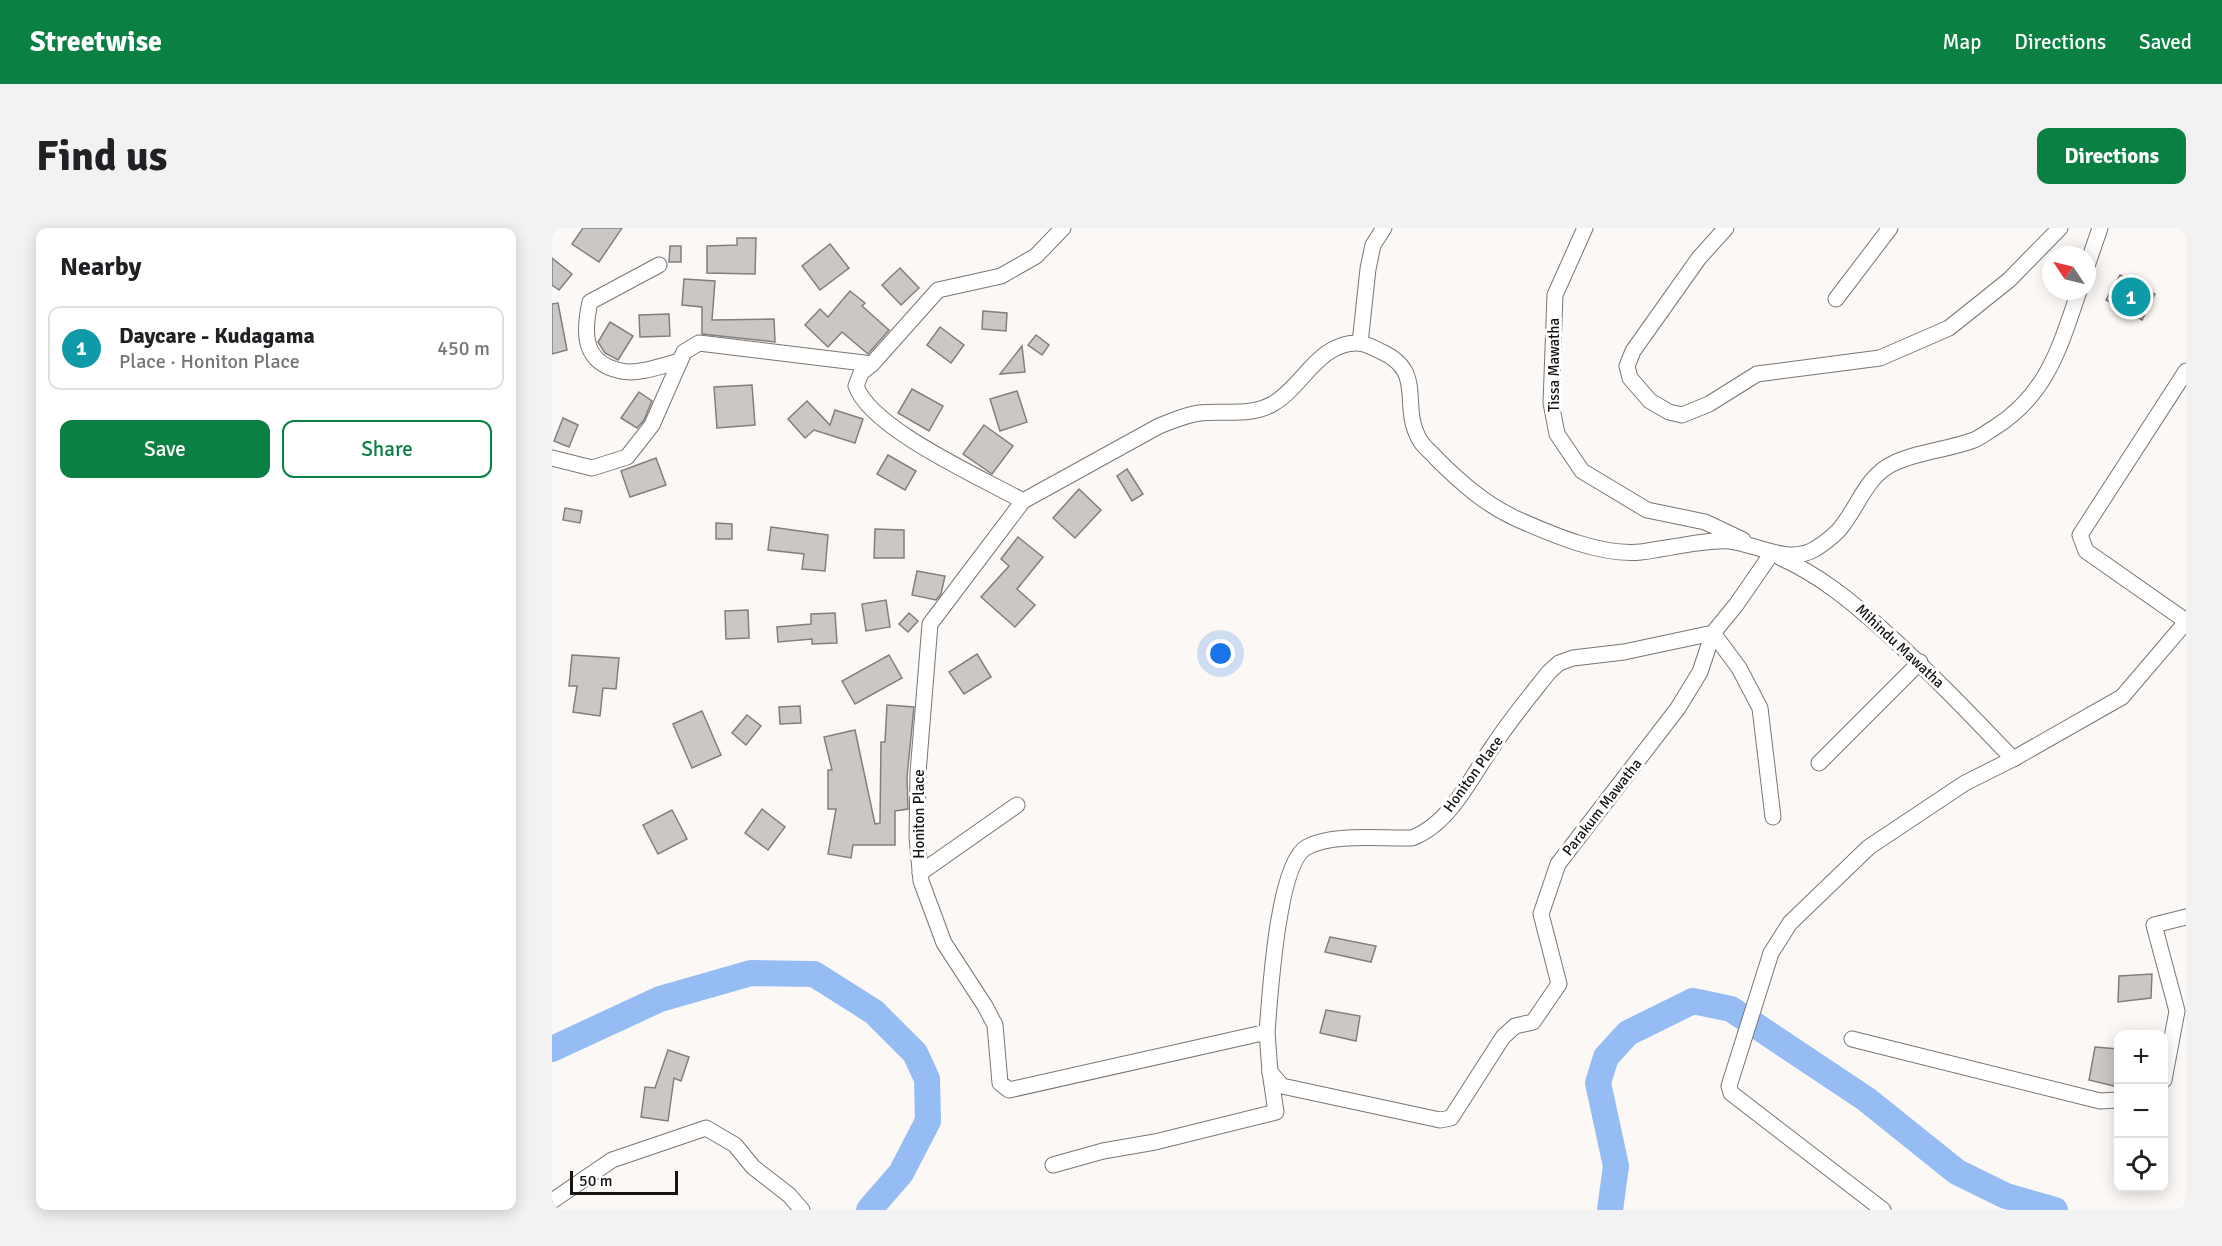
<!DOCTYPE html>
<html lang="en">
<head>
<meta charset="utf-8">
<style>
	:root { --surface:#fff; --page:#f2f2f2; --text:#202124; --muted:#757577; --line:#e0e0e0; --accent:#0b8043 }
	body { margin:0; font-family:Signika,sans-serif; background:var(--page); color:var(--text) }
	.controls { position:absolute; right:18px; bottom:18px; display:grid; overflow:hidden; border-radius:12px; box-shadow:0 3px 15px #0003 }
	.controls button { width:54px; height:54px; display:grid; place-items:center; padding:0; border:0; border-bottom:2px solid var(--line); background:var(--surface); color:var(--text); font:30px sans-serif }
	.compass { position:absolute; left:1490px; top:18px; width:54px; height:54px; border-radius:50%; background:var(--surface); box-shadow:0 3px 15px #0003; rotate:305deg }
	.scale { position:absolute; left:18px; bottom:15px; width:108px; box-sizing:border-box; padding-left:6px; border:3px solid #171514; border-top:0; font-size:16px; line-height:21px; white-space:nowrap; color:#171514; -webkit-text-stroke:4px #fff; paint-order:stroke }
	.you { position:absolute; left:669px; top:426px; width:21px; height:21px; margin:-15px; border:4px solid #fff; border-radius:50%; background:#1a73e8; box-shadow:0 0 0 9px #1a73e833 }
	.badge { display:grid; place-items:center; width:39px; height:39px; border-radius:50%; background:var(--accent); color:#fff; font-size:20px; font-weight:700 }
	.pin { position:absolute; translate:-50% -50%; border:3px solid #fff; box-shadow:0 2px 6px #0006 }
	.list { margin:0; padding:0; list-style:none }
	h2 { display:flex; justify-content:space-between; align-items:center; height:78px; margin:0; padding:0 24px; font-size:26px }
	h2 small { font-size:20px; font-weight:400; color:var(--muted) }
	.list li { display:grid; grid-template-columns:39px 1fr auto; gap:18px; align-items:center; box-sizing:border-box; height:84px; margin:0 12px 12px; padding:0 12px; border:2px solid var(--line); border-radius:12px }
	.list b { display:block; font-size:22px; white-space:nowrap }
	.list p { margin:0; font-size:20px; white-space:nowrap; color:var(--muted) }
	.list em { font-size:20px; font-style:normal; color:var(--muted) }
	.actions { display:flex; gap:12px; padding:18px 24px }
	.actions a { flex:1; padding:14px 0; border:2px solid var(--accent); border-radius:12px; text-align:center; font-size:21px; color:var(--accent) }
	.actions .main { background:var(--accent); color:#fff }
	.icon { flex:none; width:33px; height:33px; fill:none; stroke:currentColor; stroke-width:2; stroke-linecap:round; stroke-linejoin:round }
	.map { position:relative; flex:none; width:1634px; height:982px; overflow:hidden; border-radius:12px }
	header { display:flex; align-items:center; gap:36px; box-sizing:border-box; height:84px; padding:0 30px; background:var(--accent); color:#fff }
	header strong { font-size:28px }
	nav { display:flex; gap:33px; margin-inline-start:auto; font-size:21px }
	.intro { display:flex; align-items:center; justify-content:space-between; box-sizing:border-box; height:144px; padding:0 36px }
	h1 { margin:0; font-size:42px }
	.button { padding:15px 27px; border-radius:12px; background:var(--accent); color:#fff; font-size:21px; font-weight:700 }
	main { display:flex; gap:36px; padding:0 36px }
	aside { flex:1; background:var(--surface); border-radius:12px; box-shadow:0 3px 15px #0003 }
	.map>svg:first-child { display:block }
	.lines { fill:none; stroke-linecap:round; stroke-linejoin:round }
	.river { stroke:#96bcf4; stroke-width:26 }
	.building { fill:#cbc7c4; stroke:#837f7d; stroke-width:1.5 }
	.street-casing { stroke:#797673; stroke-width:17 }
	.street { stroke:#fff; stroke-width:15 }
	.labels { text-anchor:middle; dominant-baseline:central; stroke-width:6; stroke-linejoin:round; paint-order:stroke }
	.street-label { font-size:15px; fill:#171514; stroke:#fff }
</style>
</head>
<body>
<header>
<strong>Streetwise</strong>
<nav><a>Map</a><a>Directions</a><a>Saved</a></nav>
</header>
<div class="intro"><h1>Find us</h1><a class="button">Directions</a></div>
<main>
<aside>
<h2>Nearby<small></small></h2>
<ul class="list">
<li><span class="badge" style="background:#0f9aa8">1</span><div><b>Daycare - Kudagama</b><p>Place · Honiton Place</p></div><em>450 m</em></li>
</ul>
<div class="actions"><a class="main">Save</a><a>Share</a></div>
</aside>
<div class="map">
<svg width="1634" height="982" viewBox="0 0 1634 982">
	<rect width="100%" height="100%" fill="#fcf8f5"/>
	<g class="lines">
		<g class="river">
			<polyline points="0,821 108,771 199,745 262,746 322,784 363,825 375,851 376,893 349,945 317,982"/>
			<polyline points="1058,982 1064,938 1046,855 1054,829 1076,805 1141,773 1179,781 1314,871 1405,944 1454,968 1503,982"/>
		</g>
	</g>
	<g class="building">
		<polygon points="31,0 70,0 47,34 20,16"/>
		<polygon points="185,10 204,10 203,46 155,45 155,18 185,17"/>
		<polygon points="278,16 297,40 268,62 250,38"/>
		<polygon points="118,18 129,18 129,34 117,34"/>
		<polygon points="0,30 20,46 7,62 0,57"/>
		<polygon points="348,40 367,60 349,77 330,57"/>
		<polygon points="1568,47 1603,66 1590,92 1554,72"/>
		<polygon points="132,51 163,53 160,92 222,91 223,114 150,106 150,79 130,77"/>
		<polygon points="298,63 313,75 310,78 337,102 316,126 290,104 276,119 253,97 268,81 276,89"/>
		<polygon points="6,75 15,122 0,126 0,76"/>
		<polygon points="431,83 455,85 454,103 430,101"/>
		<polygon points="117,86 118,108 88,109 87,87"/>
		<polygon points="58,94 81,108 66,132 53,125 46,114"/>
		<polygon points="388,99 412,117 399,135 375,117"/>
		<polygon points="484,107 497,117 490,127 476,117"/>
		<polygon points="470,118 473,144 448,146"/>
		<polygon points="200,157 203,197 165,200 162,159"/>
		<polygon points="360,161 391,178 377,203 346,185"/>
		<polygon points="465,163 475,194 448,203 438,171"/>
		<polygon points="87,164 100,173 92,192 85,200 69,190"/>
		<polygon points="255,173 278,197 283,182 311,191 303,215 262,202 253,210 236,191"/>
		<polygon points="11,190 26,197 17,219 2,213"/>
		<polygon points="432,197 461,218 440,246 411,226"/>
		<polygon points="336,227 364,243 353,262 325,246"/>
		<polygon points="104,230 114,257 78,269 69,243"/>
		<polygon points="575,241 591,266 580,273 565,248"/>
		<polygon points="527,261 549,282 523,310 501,290"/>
		<polygon points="13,280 30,283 28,295 11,292"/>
		<polygon points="164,295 180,296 180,311 164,311"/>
		<polygon points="219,299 276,307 273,343 250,341 252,326 216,322"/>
		<polygon points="323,301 352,302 352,330 322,330"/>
		<polygon points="466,309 491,329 465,361 483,377 463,399 429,369 457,338 449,331"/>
		<polygon points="365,343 393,348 389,366 384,372 360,367"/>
		<polygon points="334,372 338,399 314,403 310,376"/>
		<polygon points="196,382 197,410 174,411 173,383"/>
		<polygon points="283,385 285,415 260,416 260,411 226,414 225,399 259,396 259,386"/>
		<polygon points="357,385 366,393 356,404 347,396"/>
		<polygon points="425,426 439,449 412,466 397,444"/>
		<polygon points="20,427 67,430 64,461 51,460 48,488 21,484 25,458 17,458"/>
		<polygon points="337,427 350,450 303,476 290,453"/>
		<polygon points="335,477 362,479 355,549 356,581 343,583 343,617 301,617 299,630 276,626 284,581 276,581 276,542 280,542 272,509 303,502 323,596 328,595 329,514 333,514"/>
		<polygon points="248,478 249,495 228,496 227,479"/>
		<polygon points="150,483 169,527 140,540 121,496"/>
		<polygon points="195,487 209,498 194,517 180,505"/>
		<polygon points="210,581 233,599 216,622 193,605"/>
		<polygon points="120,582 135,611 106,626 91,597"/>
		<polygon points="778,709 824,718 819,734 773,724"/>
		<polygon points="1600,746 1599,770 1566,774 1567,748"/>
		<polygon points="774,782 808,788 804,813 768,805"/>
		<polygon points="1543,819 1566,821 1566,841 1562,858 1537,852"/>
		<polygon points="116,822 137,829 129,853 122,850 116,893 89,889 93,859 103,860"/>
	</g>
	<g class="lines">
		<g class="street-casing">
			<g id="street">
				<polyline points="1033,0 1003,67 999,175 1005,206 1030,243 1095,282 1153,294 1191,312"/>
				<polyline points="1174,0 1147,30 1081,123 1075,138 1078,150 1098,173 1117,184 1130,187 1157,176 1205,146 1328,130 1397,100 1457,52 1508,0"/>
				<path d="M 107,37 L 38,74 C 31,106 31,135 69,143 C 86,147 112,137 128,133"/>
				<polyline points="1535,38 1548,0"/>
				<polyline points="1284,71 1338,0"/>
				<polyline points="808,115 816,41 821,17 832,0"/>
				<polyline points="1634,143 1528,307 1534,323 1634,393"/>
				<polyline points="0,230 40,240 75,229 100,197 132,124 147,115 320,136"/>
				<path d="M 471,273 C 430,250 319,201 304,158 L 309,145 L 320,136 L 386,62 L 449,48 L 484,28 L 511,0"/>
				<path d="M 1220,325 L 1184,377 L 1161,405 L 1072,424 L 1021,430 L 1007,435 L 997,444 C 978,468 958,492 941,518 C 919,549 898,596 860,610 C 829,611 782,605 755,619 C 725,635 718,769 715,804 L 457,862 L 448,855 L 443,797 L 433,778 L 392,715 L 369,653 L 365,609 L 366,545 L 378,396 L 471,273 L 607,198 C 620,193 633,187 647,185 C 671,182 700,189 722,175 C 751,158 767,114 806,115 C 813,115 822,120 828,123 C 876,144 846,178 869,214 C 873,220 880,225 885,231 C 909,255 934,277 965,291 C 1001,307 1050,328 1089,324 C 1114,321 1154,311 1177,313 C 1205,316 1236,337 1263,321 C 1271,316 1280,309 1286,303 C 1306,281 1313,248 1342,235 C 1367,223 1396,222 1422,212 C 1429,209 1435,204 1442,200 C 1495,167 1508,119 1527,63"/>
				<path d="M 1229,330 C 1267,347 1299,373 1330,401 C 1376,442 1418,486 1461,531"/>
				<polyline points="1161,405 1187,440 1208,480 1221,589"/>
				<polyline points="1267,535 1368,434"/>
				<polyline points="368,645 465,577"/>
				<polyline points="715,804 718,844 730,858 888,892 899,890 951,809 963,798 981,794 1007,756 989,686 1006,636 1126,480 1148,444 1161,405"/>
				<polyline points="1300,811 1548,873 1566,872"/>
				<polyline points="1612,852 1625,783 1602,697 1634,689"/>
				<polyline points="501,937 551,923 603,914 724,884 718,844"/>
				<polyline points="0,973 60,932 154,900 183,917 201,939 237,967 250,982"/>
				<polyline points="1331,982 1179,865 1177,858 1219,725 1238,695 1317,619 1413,555 1461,531 1570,469 1634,394"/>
			</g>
		</g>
		<use href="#street" class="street"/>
	</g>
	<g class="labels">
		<g class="street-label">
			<text transform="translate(1002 137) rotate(-90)">Tissa Mawatha</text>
			<text transform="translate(1348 418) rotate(43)">Mihindu Mawatha</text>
			<text transform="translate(921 546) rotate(-54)">Honiton Place</text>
			<text transform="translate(1050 579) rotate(-52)">Parakum Mawatha</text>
			<text transform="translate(367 586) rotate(-90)">Honiton Place</text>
		</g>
	</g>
</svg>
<div class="controls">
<button>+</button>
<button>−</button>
<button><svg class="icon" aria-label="locate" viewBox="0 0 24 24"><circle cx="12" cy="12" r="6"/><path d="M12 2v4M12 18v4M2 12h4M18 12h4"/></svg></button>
</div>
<svg class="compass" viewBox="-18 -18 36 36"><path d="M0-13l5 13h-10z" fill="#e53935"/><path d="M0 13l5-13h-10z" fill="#757577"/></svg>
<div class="scale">50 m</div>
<div class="you"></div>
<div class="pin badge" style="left:1579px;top:69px;background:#0f9aa8">1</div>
</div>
</main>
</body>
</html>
